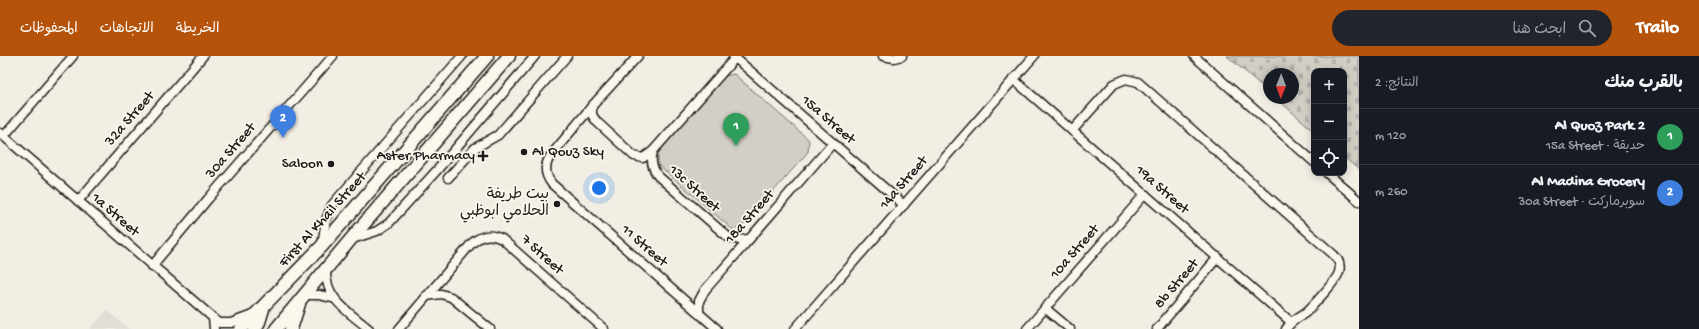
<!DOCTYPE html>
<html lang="ar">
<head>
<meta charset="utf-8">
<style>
	:root { --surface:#171b24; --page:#20242c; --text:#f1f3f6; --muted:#9ea1a6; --line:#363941; --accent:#b45309 }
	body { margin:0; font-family:"Gochi Hand","Playpen Sans Arabic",sans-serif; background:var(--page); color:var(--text); direction:rtl }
	.controls { position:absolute; right:12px; top:12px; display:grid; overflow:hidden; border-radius:8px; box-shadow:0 2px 10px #0003 }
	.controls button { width:36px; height:36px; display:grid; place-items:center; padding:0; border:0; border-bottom:1px solid var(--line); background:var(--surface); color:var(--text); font:20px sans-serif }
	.compass { position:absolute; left:1263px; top:12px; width:36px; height:36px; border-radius:50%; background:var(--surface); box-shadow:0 2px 10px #0003; rotate:181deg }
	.you { position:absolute; left:599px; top:132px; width:14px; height:14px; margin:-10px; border:3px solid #fff; border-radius:50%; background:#1a73e8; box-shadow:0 0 0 6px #1a73e833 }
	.badge { display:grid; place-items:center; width:26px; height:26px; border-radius:50%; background:var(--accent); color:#fff; font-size:13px; font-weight:700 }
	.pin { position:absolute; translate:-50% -33px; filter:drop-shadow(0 1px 2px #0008) }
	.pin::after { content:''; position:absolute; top:21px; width:14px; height:12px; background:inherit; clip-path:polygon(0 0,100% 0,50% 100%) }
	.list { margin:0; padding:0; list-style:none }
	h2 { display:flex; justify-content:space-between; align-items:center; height:52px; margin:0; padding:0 16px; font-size:17px }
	h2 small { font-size:13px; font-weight:400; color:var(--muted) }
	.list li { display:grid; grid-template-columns:26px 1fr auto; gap:12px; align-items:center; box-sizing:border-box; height:56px; padding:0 16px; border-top:1px solid var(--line) }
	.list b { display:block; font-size:15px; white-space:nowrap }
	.list p { margin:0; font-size:13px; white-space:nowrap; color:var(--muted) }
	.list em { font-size:13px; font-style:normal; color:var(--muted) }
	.icon { flex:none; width:22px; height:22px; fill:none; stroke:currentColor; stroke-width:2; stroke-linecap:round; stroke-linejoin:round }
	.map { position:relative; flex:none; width:1359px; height:273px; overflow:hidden; direction:ltr }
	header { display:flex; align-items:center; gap:24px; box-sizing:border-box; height:56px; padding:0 20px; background:var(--accent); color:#fff }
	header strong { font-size:19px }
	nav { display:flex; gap:22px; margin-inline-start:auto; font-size:14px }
	.search { width:280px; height:36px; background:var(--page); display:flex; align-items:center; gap:10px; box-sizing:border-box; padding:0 14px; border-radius:22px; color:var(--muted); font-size:15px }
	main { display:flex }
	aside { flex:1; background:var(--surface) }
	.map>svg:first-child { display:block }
	.built { fill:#e2ded5 }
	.green { fill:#d2cfc6; stroke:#777671 }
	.cemetery { fill:url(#cemetery-stones); stroke:#777671 }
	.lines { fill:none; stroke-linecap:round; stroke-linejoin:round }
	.street-casing { stroke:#1c1c1c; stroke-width:11 }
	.secondary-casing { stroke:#1c1c1c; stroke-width:15 }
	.street { stroke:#fbf7ec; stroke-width:8 }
	.secondary { stroke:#fbf7ec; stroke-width:12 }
	.poi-dot { fill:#1c1c1c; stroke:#fbf7ec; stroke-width:1.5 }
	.labels { text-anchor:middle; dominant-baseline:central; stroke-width:3.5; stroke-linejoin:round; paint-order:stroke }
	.street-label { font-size:15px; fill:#1c1c1c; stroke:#fbf7ec }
	.poi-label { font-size:15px; fill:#1c1c1c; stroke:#fbf7ec; text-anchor:end }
</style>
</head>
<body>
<header>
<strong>Trailo</strong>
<div class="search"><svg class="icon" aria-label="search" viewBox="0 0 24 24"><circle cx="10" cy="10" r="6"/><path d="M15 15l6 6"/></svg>ابحث هنا</div>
<nav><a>الخريطة</a><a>الاتجاهات</a><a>المحفوظات</a></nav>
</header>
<main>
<aside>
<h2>بالقرب منك<small>النتائج: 2</small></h2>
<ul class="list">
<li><span class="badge" style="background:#2e9e5b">1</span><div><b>Al Quoz Park 2</b><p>حديقة · 15a Street</p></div><em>120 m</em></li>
<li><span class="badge" style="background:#3f7fe0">2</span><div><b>Al Madina Grocery</b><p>سوبرماركت · 30a Street</p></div><em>260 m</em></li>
</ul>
</aside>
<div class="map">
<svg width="1359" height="273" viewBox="0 0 1359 273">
	<defs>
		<pattern id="cemetery-stones" width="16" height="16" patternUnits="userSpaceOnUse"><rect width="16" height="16" fill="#d2cfc6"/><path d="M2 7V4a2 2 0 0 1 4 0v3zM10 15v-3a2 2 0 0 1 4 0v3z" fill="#b4b1aa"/></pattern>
	</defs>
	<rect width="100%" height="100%" fill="#f2eee4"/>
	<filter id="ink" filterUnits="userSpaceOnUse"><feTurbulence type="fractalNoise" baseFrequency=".025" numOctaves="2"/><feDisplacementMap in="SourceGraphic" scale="8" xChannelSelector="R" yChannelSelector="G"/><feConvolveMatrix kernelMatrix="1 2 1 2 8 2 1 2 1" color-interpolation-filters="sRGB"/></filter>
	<g filter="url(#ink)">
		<polygon class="built" points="107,254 129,273 90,273"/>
		<polygon class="green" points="734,18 809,84 808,96 741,172 732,173 658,109 658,96 725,20"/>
		<polygon class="cemetery" points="1227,0 1359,0 1359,114 1344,101 1344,15 1314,15 1314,75 1276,42 1293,42 1293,18 1269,18 1269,36"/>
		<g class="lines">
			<g class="street-casing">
				<g id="street">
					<path d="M 638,0 L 592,50 L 552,98 C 544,108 544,118 552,128 L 717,273"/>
					<polyline points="733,0 904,149"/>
					<polyline points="883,0 894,2 902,0"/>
					<polyline points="1194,0 1314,106"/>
					<polyline points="1013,23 1291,266"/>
					<polyline points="592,50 592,59 597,66 634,100 643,102 653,95 735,2"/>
					<path d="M 1072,75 L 1114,28 L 1126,23 L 1138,26 L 1334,199 C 1339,204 1341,209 1339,216 C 1337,224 1312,251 1305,257 C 1297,262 1291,265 1286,273"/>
					<polyline points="0,77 219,267 231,267 250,260"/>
					<polyline points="4,80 73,0"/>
					<path d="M 653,95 C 650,105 652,112 658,120 L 728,181 L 739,184 L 749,183"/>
					<polyline points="1327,117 1359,145"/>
					<polyline points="448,122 475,92 498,79 567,0"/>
					<polyline points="78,145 203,0"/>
					<polyline points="352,183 377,175 389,167 438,113 535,0"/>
					<polyline points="322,189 326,164 332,149 462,0"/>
					<polyline points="152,210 208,143 333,0"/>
					<path d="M 326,215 C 325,243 349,256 369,273"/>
					<polyline points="305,239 319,239 333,242"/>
					<polyline points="426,240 441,238 451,241 490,273"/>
					<polyline points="1045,252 1070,273"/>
					<polyline points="699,258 699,245 705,234 833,87"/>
					<polyline points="213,262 214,273"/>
					<path d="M 399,273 L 471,188 C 481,179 490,177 502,183 L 604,273"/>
					<polyline points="795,273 1034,0"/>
					<polyline points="1027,273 1145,138"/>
					<polyline points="1157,273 1218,201"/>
				</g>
			</g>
			<g class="secondary-casing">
				<g id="secondary">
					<polyline points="241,273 322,190 487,0"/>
					<polyline points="255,273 259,266 263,253"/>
					<polyline points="276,273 351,183 509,0"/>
					<polyline points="291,273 299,248"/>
				</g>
			</g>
			<use href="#street" class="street"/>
			<use href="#secondary" class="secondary"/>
		</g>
	</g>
	<g class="poi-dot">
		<circle cx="524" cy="96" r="4"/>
		<path d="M481 94h4v4h4v4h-4v4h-4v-4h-4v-4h4z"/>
		<circle cx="331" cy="108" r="4"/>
		<circle cx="557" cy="148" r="4"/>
	</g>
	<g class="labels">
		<g class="street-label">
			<text transform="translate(130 63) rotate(-49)">32a Street</text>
			<text transform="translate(828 64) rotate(41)">15a Street</text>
			<text transform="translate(231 95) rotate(-49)">30a Street</text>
			<text transform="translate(904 127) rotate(-49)">14a Street</text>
			<text transform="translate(694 133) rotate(42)">13c Street</text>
			<text transform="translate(1162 134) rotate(41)">19a Street</text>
			<text transform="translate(115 159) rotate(41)">1a Street</text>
			<text transform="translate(750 161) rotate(-49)">18a Street</text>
			<text transform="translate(323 164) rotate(-48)">First Al Khail Street</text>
			<text transform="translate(644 190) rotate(41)">11 Street</text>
			<text transform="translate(1075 196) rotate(-49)">10a Street</text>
			<text transform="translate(542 199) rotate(42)">7 Street</text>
			<text transform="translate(1177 228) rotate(-50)">8b Street</text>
		</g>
		<g class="poi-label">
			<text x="532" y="96" text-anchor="start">Al Qouz Sky</text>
			<text x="475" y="100">Aster Pharmacy</text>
			<text x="323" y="108">Saloon</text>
			<text x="549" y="139">بيت طريفة<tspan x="549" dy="17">الحلامي ابوظبي</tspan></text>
		</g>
	</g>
</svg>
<div class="controls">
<button>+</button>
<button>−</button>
<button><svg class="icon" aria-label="locate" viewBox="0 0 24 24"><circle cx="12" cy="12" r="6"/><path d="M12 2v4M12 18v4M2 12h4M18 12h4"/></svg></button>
</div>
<svg class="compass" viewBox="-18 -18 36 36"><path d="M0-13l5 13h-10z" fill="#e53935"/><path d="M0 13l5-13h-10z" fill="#9ea1a6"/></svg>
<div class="you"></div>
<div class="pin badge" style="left:736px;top:90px;background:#2e9e5b">1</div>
<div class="pin badge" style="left:283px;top:82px;background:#3f7fe0">2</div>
</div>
</main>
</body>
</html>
